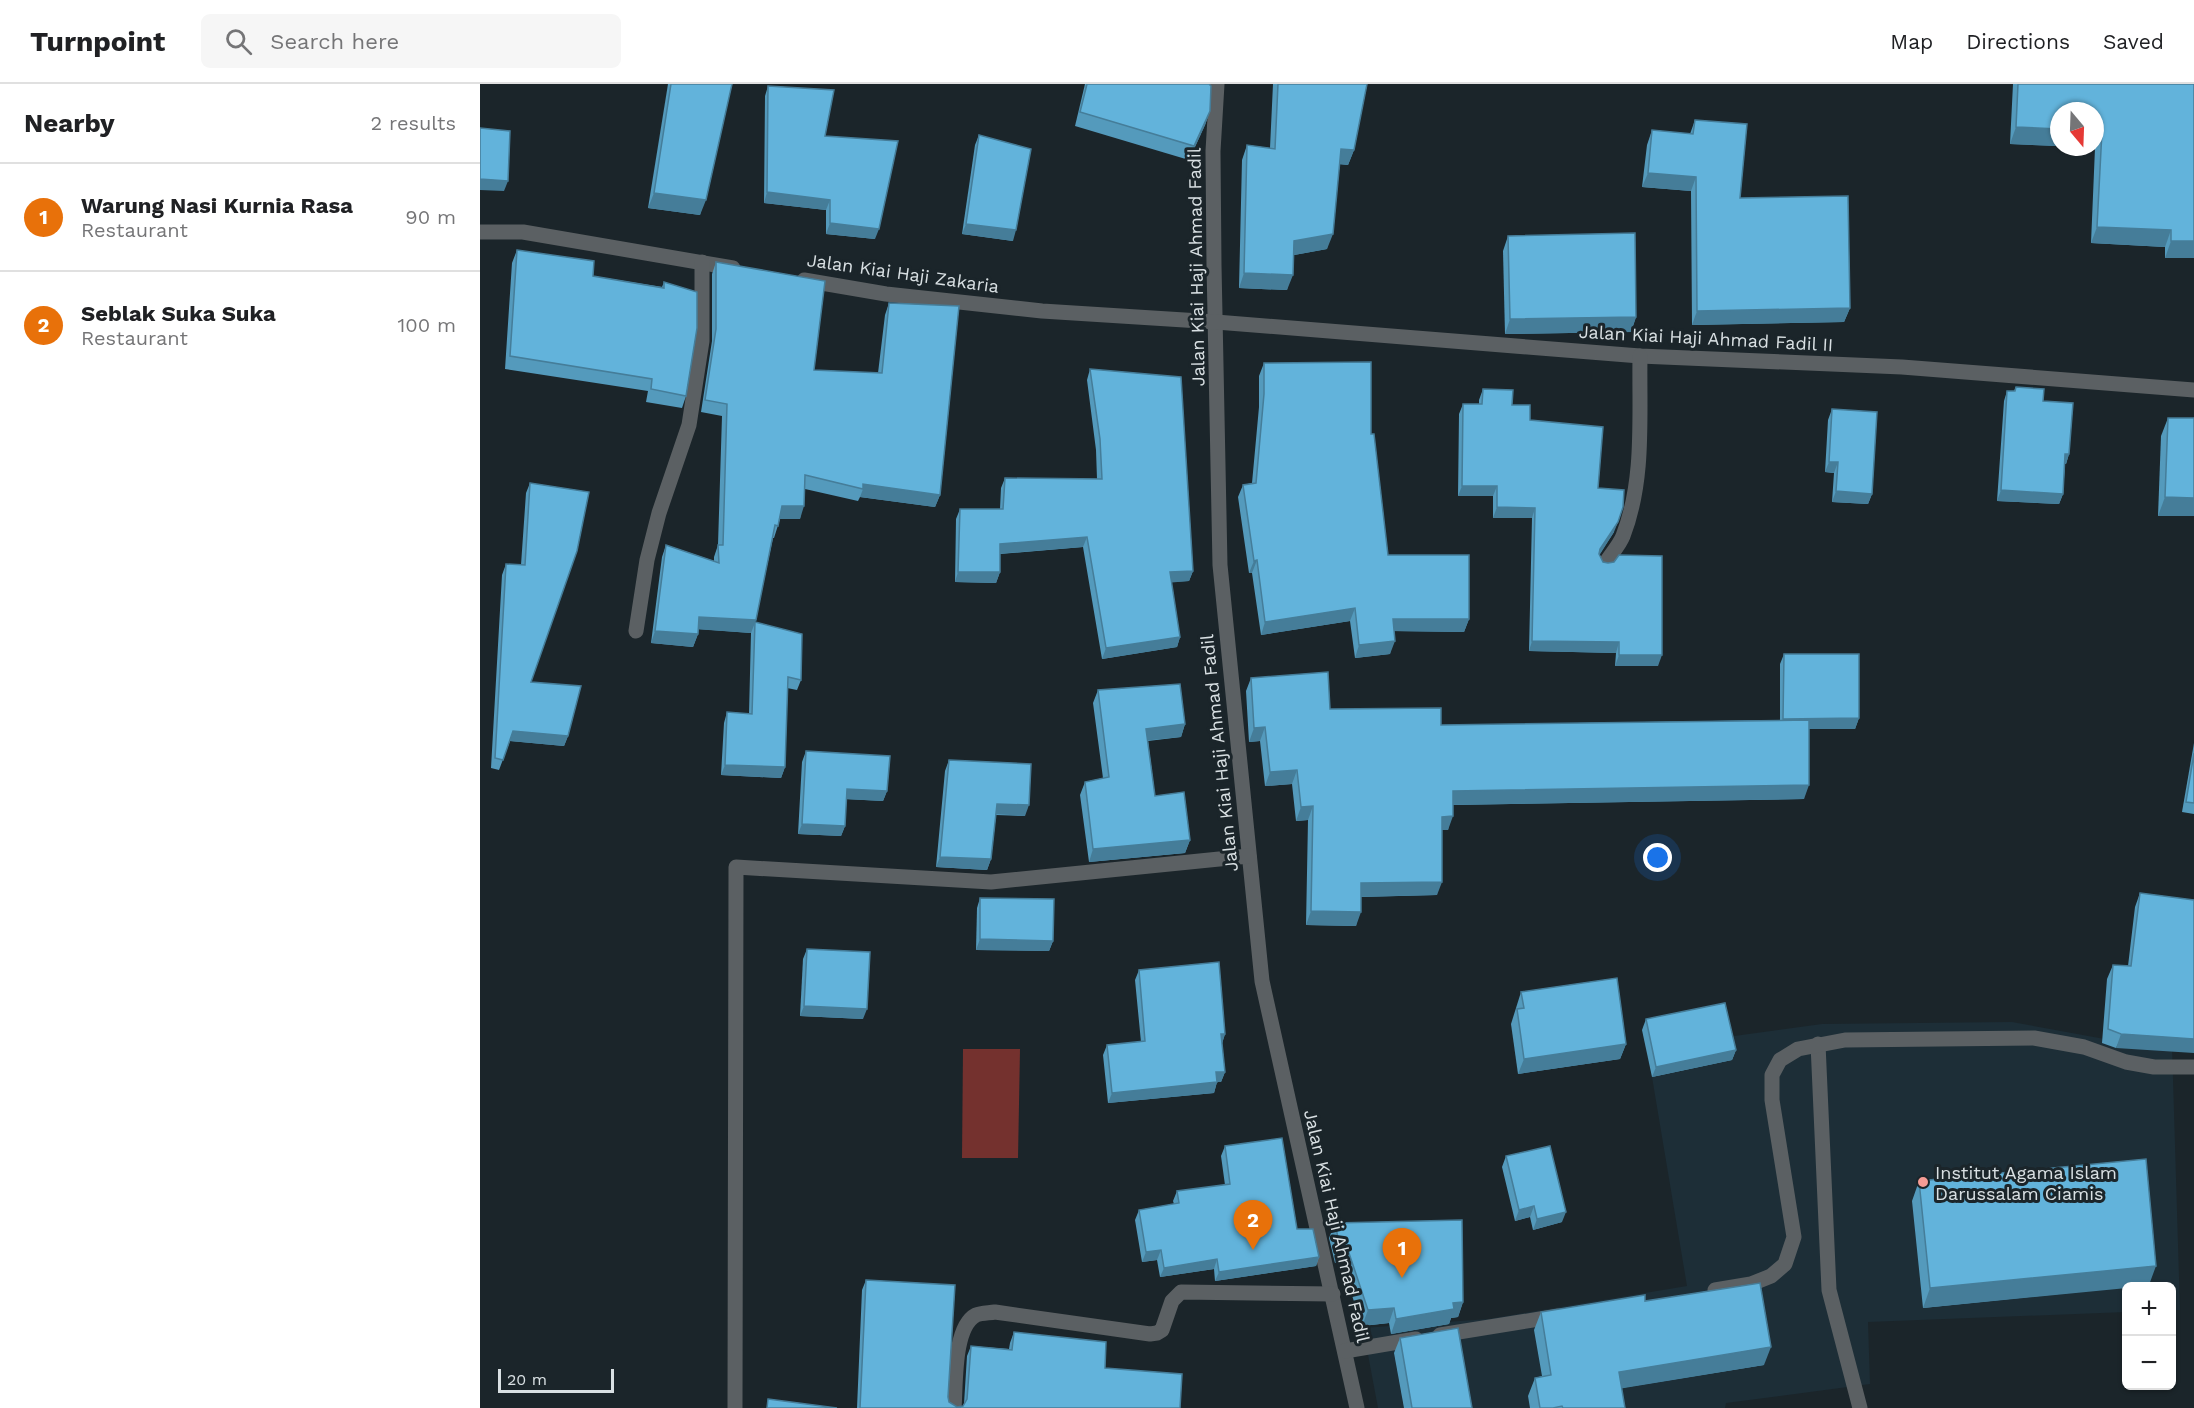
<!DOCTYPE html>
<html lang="en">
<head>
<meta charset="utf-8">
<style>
	:root { --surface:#fff; --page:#f6f6f6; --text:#202124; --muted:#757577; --line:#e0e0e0; --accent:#2563eb }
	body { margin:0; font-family:"Work Sans",sans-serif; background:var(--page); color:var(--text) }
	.controls { position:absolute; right:18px; bottom:18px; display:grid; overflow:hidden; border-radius:9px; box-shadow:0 2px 4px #0004 }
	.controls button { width:54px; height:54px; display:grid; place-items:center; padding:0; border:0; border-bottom:2px solid var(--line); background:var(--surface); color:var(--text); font:30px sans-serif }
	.compass { position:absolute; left:1570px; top:18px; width:54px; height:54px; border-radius:50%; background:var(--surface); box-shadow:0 2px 4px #0004; rotate:161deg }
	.scale { position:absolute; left:18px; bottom:15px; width:116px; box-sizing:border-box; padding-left:6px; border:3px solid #d9e0e3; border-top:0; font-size:16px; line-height:21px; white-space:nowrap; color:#d9e0e3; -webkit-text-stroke:4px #1b252a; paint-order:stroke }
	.you { position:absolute; left:1178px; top:774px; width:21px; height:21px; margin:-15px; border:4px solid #fff; border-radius:50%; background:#1a73e8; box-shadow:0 0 0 9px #1a73e833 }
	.badge { display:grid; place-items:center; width:39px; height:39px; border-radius:50%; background:var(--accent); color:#fff; font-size:20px; font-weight:700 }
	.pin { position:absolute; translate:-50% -50px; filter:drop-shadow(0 2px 3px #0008) }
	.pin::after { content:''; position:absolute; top:32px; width:21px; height:18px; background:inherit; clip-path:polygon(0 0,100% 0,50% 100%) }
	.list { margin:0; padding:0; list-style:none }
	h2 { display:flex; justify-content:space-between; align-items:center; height:78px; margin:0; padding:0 24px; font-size:26px }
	h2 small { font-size:20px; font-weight:400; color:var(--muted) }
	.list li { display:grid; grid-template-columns:39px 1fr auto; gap:18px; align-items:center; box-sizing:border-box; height:108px; padding:0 24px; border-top:2px solid var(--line) }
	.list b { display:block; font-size:22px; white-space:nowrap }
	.list p { margin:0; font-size:20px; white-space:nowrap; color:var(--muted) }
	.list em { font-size:20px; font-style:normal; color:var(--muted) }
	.icon { flex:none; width:33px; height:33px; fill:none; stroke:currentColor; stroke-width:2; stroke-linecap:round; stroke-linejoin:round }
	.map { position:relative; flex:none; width:1714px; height:1324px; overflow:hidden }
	header { display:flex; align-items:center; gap:36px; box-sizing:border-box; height:84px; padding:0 30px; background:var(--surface); border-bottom:2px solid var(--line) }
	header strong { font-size:28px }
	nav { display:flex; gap:33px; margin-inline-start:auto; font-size:21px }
	.search { width:420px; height:54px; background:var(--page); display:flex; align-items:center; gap:15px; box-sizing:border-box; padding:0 21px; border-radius:9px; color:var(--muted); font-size:22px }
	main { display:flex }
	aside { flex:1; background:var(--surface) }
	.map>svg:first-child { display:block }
	.built { fill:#1d2e37 }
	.pitch { fill:#74312e }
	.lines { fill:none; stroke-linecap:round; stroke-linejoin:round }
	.street { stroke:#5b6063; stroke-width:15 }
	.wall { fill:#549abc }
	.shaded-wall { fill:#457d99 }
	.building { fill:#62b3db; stroke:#457d99; stroke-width:1.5 }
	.poi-dot { fill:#f59c95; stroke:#1b252a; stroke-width:2 }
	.labels { text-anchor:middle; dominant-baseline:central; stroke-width:6; stroke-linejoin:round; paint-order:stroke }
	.street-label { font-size:18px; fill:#d9e0e3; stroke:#1b252a }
	.poi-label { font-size:18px; fill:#d9e0e3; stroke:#1b252a; text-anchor:start }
</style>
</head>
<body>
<header>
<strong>Turnpoint</strong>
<div class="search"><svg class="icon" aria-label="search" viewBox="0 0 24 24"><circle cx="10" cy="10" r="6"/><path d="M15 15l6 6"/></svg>Search here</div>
<nav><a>Map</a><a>Directions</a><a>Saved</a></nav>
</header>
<main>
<aside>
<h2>Nearby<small>2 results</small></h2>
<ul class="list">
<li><span class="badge" style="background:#e8710a">1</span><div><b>Warung Nasi Kurnia Rasa</b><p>Restaurant</p></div><em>90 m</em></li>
<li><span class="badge" style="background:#e8710a">2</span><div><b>Seblak Suka Suka</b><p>Restaurant</p></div><em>100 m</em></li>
</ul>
</aside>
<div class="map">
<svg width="1714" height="1324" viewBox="0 0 1714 1324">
	<rect width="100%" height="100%" fill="#1b252a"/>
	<polygon class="built" points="1532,938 1652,960 1692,962 1700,1226 1692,1226 1692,1202 1646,1202 1646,1228 1388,1238 1390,1300 1246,1319 1245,1324 898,1324 883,1244 1008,1235 1207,1202 1172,993 1247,953 1342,940"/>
	<polygon class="pitch" points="483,965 540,965 538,1074 482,1074"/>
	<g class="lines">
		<g class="street">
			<polyline points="737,0 733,67 734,181 740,481 782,897 877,1324"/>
			<polyline points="0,148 43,148 253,184"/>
			<polyline points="324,196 406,210 562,227 736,238 1160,272 1422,283 1714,306"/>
			<path d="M 1125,480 C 1130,471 1139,462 1143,452 C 1165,395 1159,332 1160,272"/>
			<polyline points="156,547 167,476 179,429 209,341 222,257 222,178"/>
			<polyline points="1338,960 1349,1206 1380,1324"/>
			<polyline points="1235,1206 1271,1200 1291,1192 1305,1180 1314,1153 1292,1016 1292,991 1300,976 1318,965 1365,956 1554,954 1604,963 1646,978 1674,983 1714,983"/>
			<polyline points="960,1251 1078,1232"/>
			<polyline points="865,1267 936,1255"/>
			<polyline points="255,1324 256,783 511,798 769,772"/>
			<path d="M 474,1324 C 476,1301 473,1243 496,1231 C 501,1229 509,1229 515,1228 L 670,1250 L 677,1249 L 682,1246 L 692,1217 L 701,1208 L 853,1210"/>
		</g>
	</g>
	<g class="wall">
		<polygon points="188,0 252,0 220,131 168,124"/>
		<polygon points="605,0 729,0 730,27 725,41 709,76 595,42"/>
		<polygon points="793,0 887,0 874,66 868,81 860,80 847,165 814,171 807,206 759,204 762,76 767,61 790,64"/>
		<polygon points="1533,0 1714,0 1714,174 1685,174 1685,163 1611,159 1615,64 1599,63 1615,63 1579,27 1579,62 1530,60"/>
		<polygon points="288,2 345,52 395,155 346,150 346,126 284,119 285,12"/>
		<polygon points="1215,36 1260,114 1370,224 1364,238 1212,241 1211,107 1162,103 1167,61 1172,46 1210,50"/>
		<polygon points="499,51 533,157 482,150 495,61"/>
		<polygon points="1028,152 1156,233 1151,248 1025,250 1023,167"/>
		<polygon points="37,166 113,192 182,203 184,198 206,312 202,324 166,318 168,307 25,285 32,179"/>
		<polygon points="236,178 334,286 398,289 405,231 409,219 460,411 455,423 380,413 378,417 325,405 320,435 300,435 294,454 293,454 275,538 321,596 317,606 307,604 305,683 301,694 241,691 244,639 247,628 269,630 271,549 218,545 218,550 213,563 171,559 182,473 186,461 234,477 234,473 238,461 242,332 221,328 232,257 232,190"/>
		<polygon points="784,279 891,350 908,471 989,535 984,548 914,547 910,570 875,574 870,537 781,551 772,489 769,489 758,413 763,401 772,399 779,323 779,292"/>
		<polygon points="610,285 713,487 709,497 691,498 700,553 697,563 622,575 603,463 520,470 520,488 516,499 475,498 476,435 480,425 520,425 521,404 525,394 617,395 616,366 607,296"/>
		<polygon points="1536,303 1563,317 1589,370 1586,380 1585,380 1583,410 1579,420 1517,417 1524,317 1527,307 1534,307"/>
		<polygon points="1003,305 1032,321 1050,336 1118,404 1134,448 1119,471 1178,582 1135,582 1136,569 1049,567 1052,434 1013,434 1013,412 978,412 979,330 983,320 999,320 999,316"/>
		<polygon points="1352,325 1392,410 1388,420 1352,418 1354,389 1345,388 1348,336"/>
		<polygon points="1688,334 1714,334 1714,432 1678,432 1681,352"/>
		<polygon points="50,399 51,598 88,652 84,662 30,657 19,686 11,684 22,491 26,480 41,481 46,409"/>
		<polygon points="1304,570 1379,634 1375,645 1329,645 1324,715 973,721 968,746 962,746 957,811 881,813 876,842 826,841 828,736 816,737 812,700 785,702 780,657 769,658 766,607 771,594 850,625 961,641 1300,636 1300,580"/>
		<polygon points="618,606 705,640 701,653 668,657 675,712 710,756 705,769 609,778 600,711 605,698 623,694 613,619"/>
		<polygon points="1714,659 1714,730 1702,728"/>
		<polygon points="326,667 407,707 403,717 366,715 365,742 361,752 318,750 322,678"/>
		<polygon points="469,676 545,732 516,731 511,775 507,786 456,783 465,687"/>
		<polygon points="1660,809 1714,816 1636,964 1622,959 1627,895 1633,881 1648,882 1655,823"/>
		<polygon points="500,814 573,857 569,867 496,866 497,824"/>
		<polygon points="327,865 383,935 320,932 323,875"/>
		<polygon points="659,886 745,950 742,959 745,988 741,998 737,998 734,1009 628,1019 623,971 627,961 661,958 655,896"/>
		<polygon points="1041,908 1146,960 1140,975 1038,990 1031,940"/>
		<polygon points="1166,935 1256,966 1252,976 1172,993 1162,946"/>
		<polygon points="745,1062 839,1173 836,1182 735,1197 734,1185 680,1193 677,1176 662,1178 655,1136 659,1126 694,1120 693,1117 697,1107 745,1101 741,1072"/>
		<polygon points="1026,1072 1082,1138 1053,1146 1050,1133 1035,1137 1022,1083"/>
		<polygon points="1439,1097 1669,1201 1647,1203 1443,1224 1432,1117"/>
		<polygon points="855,1139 983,1218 978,1233 971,1234 969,1240 911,1250 909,1239 882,1242 861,1178 855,1179 849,1154"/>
		<polygon points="386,1196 468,1313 469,1318 477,1323 483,1322 484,1320 487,1272 491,1262 529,1265 530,1259 534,1248 625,1284 700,1324 377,1324 382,1206"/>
		<polygon points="1165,1217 1284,1281 1141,1304 1145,1324 1050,1324 1048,1312 1055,1294 1062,1292 1054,1246 1061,1228"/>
		<polygon points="920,1254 992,1324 924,1324 914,1269"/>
	</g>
	<g class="shaded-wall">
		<polygon points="730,27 725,41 709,76 714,62"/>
		<polygon points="1536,43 1579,45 1579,62 1530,60"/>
		<polygon points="1615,47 1622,47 1615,64 1599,63 1615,63"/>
		<polygon points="861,65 874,66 868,81 856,80"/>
		<polygon points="1168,89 1216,93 1211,107 1162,103"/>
		<polygon points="0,95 28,97 24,107 0,106"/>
		<polygon points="287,108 350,116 346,126 284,119"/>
		<polygon points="174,109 226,116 220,131 168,124"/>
		<polygon points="350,139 399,145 395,155 346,150"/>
		<polygon points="486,140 536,146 533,157 482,150"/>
		<polygon points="1617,143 1691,146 1685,163 1611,159"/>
		<polygon points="853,150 847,165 809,172 814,157"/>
		<polygon points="1691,157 1714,157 1714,174 1685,174"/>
		<polygon points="764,189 813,191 807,206 759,204"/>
		<polygon points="1370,224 1364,238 1212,241 1217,227"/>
		<polygon points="1156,233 1151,248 1025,250 1030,235"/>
		<polygon points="1585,370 1589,370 1586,380 1582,380"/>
		<polygon points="1349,378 1358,378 1354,389 1345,388"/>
		<polygon points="383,400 460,411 455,423 380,413 383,405"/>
		<polygon points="982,402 1017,402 1013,412 978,412"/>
		<polygon points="1521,406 1583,410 1579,420 1517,417"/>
		<polygon points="1356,407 1392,410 1388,420 1352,418"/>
		<polygon points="1685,413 1714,414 1714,432 1678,432"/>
		<polygon points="302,422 324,422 320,435 298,435"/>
		<polygon points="1017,423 1055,424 1052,434 1013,434"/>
		<polygon points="1138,438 1134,448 1117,475 1120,465"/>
		<polygon points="607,453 603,463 517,470 520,460"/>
		<polygon points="777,476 772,489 769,489 774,477"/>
		<polygon points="713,487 709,497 686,499 690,488"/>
		<polygon points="478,488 520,488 516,499 475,498"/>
		<polygon points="875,524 870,537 781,551 785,538"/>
		<polygon points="219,533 276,536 271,549 214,545"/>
		<polygon points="913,535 989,535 984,548 908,547"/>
		<polygon points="175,547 218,550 213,563 171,559"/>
		<polygon points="700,553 697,563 622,575 626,564"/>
		<polygon points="915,557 910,570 875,574 879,561"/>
		<polygon points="1052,557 1139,558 1136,569 1049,567"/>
		<polygon points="1139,571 1182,571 1178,582 1135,582"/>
		<polygon points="1379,634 1375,645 1300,645 1303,635"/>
		<polygon points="705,640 701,653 662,657 666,645"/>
		<polygon points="785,643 780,657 769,658 774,644"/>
		<polygon points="33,647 88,652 84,662 30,657"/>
		<polygon points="245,681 305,683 301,694 241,691"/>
		<polygon points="817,686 812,700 785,702 790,688"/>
		<polygon points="1329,701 1324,715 968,721 973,707"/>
		<polygon points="367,705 407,707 403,717 363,715"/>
		<polygon points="517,720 549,721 545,732 514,730"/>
		<polygon points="833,722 828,736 816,737 821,723"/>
		<polygon points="973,732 968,746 957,746 962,733"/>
		<polygon points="322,740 365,742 361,752 318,750"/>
		<polygon points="710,756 705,769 609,778 613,765"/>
		<polygon points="460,773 511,775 507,786 456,783"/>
		<polygon points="962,798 957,811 876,813 881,799"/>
		<polygon points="831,827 881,828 876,842 826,841"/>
		<polygon points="500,855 573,857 569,867 496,866"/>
		<polygon points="324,922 387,925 383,935 320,932"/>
		<polygon points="741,950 745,950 742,960"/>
		<polygon points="1641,950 1714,955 1714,969 1636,964"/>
		<polygon points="1146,960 1140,975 1038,990 1044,975"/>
		<polygon points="1256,966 1252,976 1172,993 1176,983"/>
		<polygon points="736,988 745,988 741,998 733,998"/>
		<polygon points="737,998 734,1009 628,1019 632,1009"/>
		<polygon points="1054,1122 1050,1133 1035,1137 1039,1126"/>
		<polygon points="1086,1128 1082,1138 1053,1146 1057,1135"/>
		<polygon points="867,1163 861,1178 855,1179 860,1164"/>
		<polygon points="681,1166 677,1176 662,1178 666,1168"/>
		<polygon points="839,1173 836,1182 735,1197 739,1188"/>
		<polygon points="737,1175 734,1185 680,1193 684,1184"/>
		<polygon points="1676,1182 1669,1201 1647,1203 1647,1204 1443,1224 1450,1204"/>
		<polygon points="983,1218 978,1233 971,1234 969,1240 911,1250 916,1235 973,1219"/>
		<polygon points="914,1224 909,1239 882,1242 888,1226"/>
		<polygon points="1291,1263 1284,1281 1132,1306 1139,1288"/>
	</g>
	<g class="building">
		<polygon points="191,0 252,0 226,116 174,109"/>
		<polygon points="607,0 729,0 731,2 730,27 714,62 600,28"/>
		<polygon points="798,0 887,0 874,66 861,65 853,150 814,157 813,191 764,189 767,61 795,65"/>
		<polygon points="1538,0 1714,0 1714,157 1691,157 1691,146 1617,143 1622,47 1615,47 1615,27 1579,27 1579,45 1536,43"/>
		<polygon points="288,2 354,6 345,52 418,57 399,145 350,139 350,116 287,108"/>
		<polygon points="1215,36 1267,40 1260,114 1368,112 1370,224 1217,227 1216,93 1168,89 1172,46 1213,50"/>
		<polygon points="0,44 30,47 28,97 0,95"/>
		<polygon points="499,51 551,65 536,146 486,140"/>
		<polygon points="1155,149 1156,233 1030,235 1028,152"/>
		<polygon points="37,166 114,177 113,192 184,204 184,198 217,208 217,244 206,312 171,305 172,295 30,272"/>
		<polygon points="236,178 345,197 334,286 402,289 409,219 479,222 460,411 383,400 383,405 325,391 324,422 302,422 298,442 295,441 276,536 219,533 218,550 175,547 186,461 239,479 238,461 243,461 247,320 225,316 236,245"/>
		<polygon points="891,278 891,350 894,350 908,471 989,471 989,535 913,535 915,557 879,561 875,524 785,538 777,476 774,477 763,401 776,399 784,310 784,279"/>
		<polygon points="610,285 701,293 713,487 690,488 700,553 626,564 607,453 520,460 520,488 478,488 480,425 523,425 525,394 622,395 620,355"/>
		<polygon points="1536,303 1564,305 1563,317 1593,319 1589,370 1585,370 1583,410 1521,406 1527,307 1535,307"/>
		<polygon points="1003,305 1033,306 1032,321 1050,321 1050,336 1123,343 1118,404 1144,406 1143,423 1138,438 1120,465 1119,470 1123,478 1128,479 1134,478 1139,471 1182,472 1182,571 1139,571 1139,558 1052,557 1055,424 1017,423 1017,402 982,402 983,320 1002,320"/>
		<polygon points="1352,325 1397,328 1392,410 1356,407 1358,378 1349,378"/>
		<polygon points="1688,334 1714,334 1714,414 1685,413"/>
		<polygon points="50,399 109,408 97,467 51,598 101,602 88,652 33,647 23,676 15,674 26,480 45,481"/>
		<polygon points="275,538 322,550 321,596 308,593 305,683 245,681 247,628 272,630"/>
		<polygon points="1304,570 1379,570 1379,634 1303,635"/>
		<polygon points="848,588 850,625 961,624 961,641 1329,636 1329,701 973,707 973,732 962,733 962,798 881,799 881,828 831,827 833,722 821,723 817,686 790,688 785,643 774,644 771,594"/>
		<polygon points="700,600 705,640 666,645 675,712 704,708 710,756 613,765 605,698 629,693 618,606"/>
		<polygon points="326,667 410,672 407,707 367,705 365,742 322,740"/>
		<polygon points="1714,669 1714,719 1706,718"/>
		<polygon points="469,676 551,680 549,721 517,720 511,775 460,773"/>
		<polygon points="1660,809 1714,816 1714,955 1641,950 1628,945 1633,881 1651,882"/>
		<polygon points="500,814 574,815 573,857 500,855"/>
		<polygon points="327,865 390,868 387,925 324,922"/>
		<polygon points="739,878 745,950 741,950 745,988 736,988 737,998 632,1009 627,961 665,957 659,886"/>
		<polygon points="1137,894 1146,960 1044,975 1037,925 1044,924 1041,908"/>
		<polygon points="1245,919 1256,966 1176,983 1166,935"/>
		<polygon points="802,1054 817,1145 833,1145 839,1173 739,1188 737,1175 684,1184 681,1166 666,1168 659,1126 699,1119 697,1107 750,1100 745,1062"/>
		<polygon points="1070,1062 1086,1128 1057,1135 1054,1122 1039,1126 1026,1072"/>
		<polygon points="1666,1075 1676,1182 1450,1204 1439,1097"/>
		<polygon points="982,1136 983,1218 973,1219 974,1225 916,1235 914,1224 888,1226 867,1163 860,1164 855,1139"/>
		<polygon points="386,1196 475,1201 468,1313 469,1318 477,1323 483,1322 487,1315 491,1262 532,1266 534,1248 626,1258 625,1284 702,1290 700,1324 380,1324"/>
		<polygon points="1280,1199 1291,1263 1139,1288 1145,1324 1083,1324 1082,1322 1073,1324 1060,1324 1055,1294 1071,1291 1061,1228 1165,1211 1165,1217"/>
		<polygon points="978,1244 992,1324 932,1324 920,1254"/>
		<polygon points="288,1315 357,1324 287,1324"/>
	</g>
	<circle class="poi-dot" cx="1443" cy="1098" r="6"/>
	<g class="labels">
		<g class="street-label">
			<text transform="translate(716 183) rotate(-91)">Jalan Kiai Haji Ahmad Fadil</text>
			<text transform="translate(423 189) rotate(8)">Jalan Kiai Haji Zakaria</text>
			<text transform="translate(1226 254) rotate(3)">Jalan Kiai Haji Ahmad Fadil II</text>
			<text transform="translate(739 669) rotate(-96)">Jalan Kiai Haji Ahmad Fadil</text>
			<text transform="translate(857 1142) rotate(77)">Jalan Kiai Haji Ahmad Fadil</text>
		</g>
		<g class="poi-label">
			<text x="1455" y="1088">Institut Agama Islam<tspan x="1455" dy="21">Darussalam Ciamis</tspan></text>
		</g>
	</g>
</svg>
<div class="controls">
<button>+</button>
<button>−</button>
</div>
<svg class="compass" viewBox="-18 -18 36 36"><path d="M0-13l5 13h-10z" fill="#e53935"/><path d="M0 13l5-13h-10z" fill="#757577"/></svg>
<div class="scale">20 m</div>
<div class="you"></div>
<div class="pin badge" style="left:922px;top:1194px;background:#e8710a">1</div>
<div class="pin badge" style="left:773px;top:1166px;background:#e8710a">2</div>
</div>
</main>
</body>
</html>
